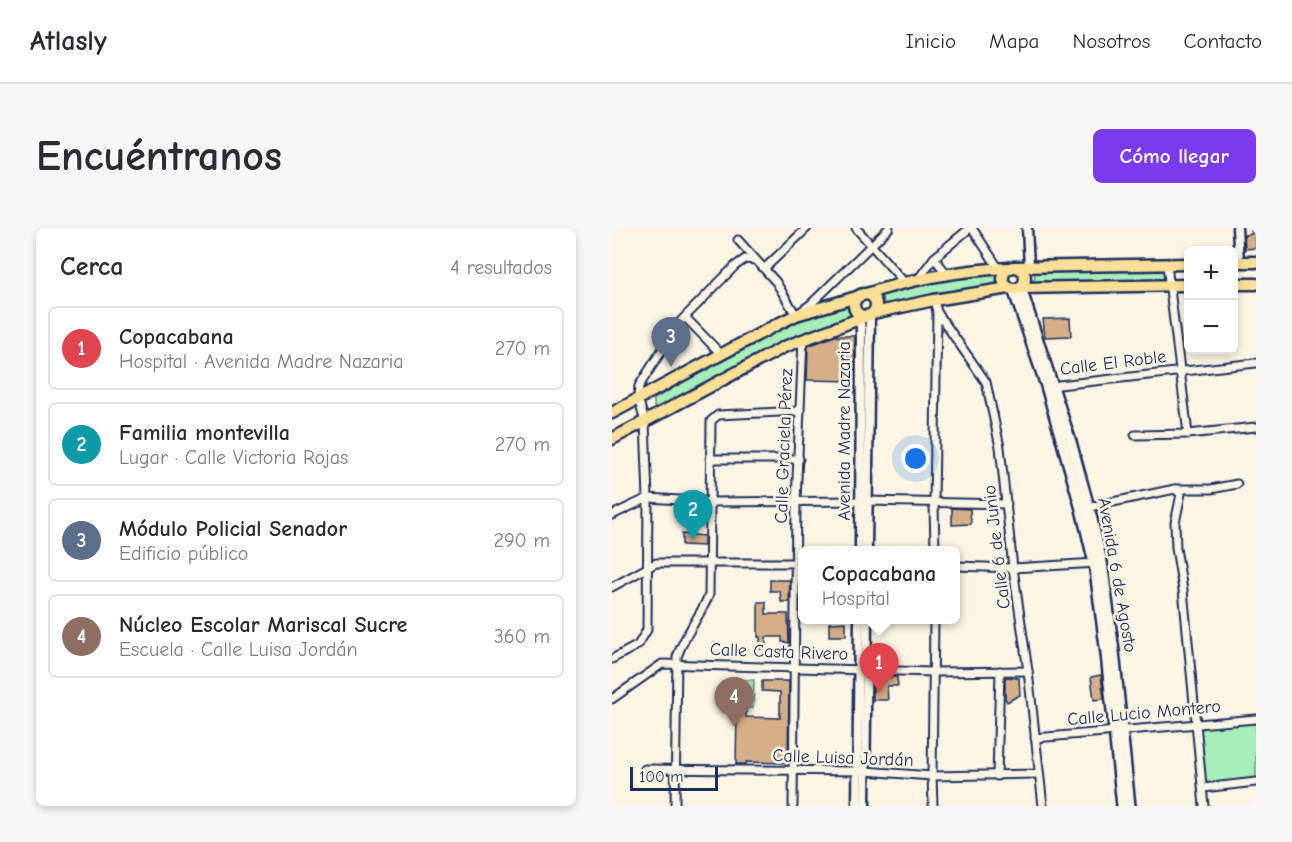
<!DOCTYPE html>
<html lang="es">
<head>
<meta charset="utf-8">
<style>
	:root { --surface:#fff; --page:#f7f7f7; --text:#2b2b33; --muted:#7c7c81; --line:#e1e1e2; --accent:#7c3aed }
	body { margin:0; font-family:"Comic Neue",sans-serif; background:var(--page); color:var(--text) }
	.controls { position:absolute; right:18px; top:18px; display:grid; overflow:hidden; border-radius:9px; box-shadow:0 3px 9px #0003 }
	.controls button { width:54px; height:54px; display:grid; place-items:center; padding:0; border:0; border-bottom:2px solid var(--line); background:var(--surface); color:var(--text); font:30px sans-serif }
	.scale { position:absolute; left:18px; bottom:15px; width:88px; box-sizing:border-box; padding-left:6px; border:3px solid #1b2f5e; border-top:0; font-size:16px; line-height:21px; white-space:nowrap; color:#1b2f5e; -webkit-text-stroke:4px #fcf5e5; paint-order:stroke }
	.you { position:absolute; left:304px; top:231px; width:21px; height:21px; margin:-15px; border:4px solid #fff; border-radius:50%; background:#1a73e8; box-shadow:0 0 0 9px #1a73e833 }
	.badge { display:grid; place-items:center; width:39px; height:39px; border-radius:50%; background:var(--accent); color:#fff; font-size:20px; font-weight:700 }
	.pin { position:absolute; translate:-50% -50px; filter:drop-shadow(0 2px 3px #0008) }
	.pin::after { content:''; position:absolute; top:32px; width:21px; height:18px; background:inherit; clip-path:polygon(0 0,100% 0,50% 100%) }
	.popup { position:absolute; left:186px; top:318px; width:162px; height:78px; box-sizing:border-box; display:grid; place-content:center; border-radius:9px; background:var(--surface); filter:drop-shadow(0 2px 4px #0005); font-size:20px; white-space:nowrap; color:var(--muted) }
	.popup b { font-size:22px; color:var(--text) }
	.popup::after { content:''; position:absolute; left:50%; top:100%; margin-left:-12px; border:12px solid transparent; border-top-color:var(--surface) }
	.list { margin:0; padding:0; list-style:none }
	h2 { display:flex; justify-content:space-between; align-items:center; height:78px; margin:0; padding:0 24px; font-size:26px }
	h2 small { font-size:20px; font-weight:400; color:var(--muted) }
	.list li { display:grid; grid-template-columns:39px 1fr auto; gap:18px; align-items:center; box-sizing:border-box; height:84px; margin:0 12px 12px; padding:0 12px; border:2px solid var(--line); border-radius:9px }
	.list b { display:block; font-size:22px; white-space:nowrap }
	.list p { margin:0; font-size:20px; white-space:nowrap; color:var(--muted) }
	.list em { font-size:20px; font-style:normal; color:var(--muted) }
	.map { position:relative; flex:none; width:644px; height:578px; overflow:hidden; border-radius:9px }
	header { display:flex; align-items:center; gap:36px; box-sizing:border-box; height:84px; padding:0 30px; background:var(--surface); border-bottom:2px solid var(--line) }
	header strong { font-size:28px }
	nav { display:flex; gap:33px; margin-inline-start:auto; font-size:21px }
	.intro { display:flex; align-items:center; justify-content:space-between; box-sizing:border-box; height:144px; padding:0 36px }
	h1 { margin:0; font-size:42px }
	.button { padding:15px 27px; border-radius:9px; background:var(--accent); color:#fff; font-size:21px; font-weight:700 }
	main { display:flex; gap:36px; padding:0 36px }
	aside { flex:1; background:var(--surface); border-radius:9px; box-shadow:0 3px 9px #0003 }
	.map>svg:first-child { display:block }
	.green { fill:#a7eeba; stroke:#618e8c; stroke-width:1.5 }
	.building { fill:#d5af87; stroke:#1b2f5e; stroke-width:1.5 }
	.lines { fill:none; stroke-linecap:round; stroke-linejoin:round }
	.minor-casing { stroke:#1b2f5e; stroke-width:11 }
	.tertiary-casing { stroke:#1b2f5e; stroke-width:13 }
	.secondary-casing { stroke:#1b2f5e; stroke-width:14 }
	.primary-casing { stroke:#1b2f5e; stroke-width:15 }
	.minor { stroke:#fcf5e5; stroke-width:7 }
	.tertiary { stroke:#fcf5e5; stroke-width:8 }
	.secondary { stroke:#fcf5e5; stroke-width:9 }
	.primary { stroke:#fbdf96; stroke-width:10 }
	.labels { text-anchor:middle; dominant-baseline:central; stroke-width:5; stroke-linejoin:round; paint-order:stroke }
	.street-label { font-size:18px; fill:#1b2f5e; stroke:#fcf5e5 }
</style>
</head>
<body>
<header>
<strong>Atlasly</strong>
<nav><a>Inicio</a><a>Mapa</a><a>Nosotros</a><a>Contacto</a></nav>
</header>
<div class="intro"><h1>Encuéntranos</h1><a class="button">Cómo llegar</a></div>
<main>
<aside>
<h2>Cerca<small>4 resultados</small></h2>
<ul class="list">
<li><span class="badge" style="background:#e0444e">1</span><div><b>Copacabana</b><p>Hospital · Avenida Madre Nazaria</p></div><em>270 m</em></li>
<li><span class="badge" style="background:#0f9aa8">2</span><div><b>Familia montevilla</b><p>Lugar · Calle Victoria Rojas</p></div><em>270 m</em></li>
<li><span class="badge" style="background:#5c6f8a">3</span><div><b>Módulo Policial Senador</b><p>Edificio público</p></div><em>290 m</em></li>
<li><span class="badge" style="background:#8d6e63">4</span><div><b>Núcleo Escolar Mariscal Sucre</b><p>Escuela · Calle Luisa Jordán</p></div><em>360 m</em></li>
</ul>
</aside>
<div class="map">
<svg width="644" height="578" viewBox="0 0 644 578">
	<rect width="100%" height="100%" fill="#fcf5e5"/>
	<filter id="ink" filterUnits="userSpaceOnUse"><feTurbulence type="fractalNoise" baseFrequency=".0167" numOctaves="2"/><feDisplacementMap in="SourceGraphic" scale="12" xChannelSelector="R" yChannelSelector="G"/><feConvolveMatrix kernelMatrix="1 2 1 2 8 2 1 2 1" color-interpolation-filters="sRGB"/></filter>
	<g filter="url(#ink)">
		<g class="green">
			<polygon points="549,40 553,43 553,49 549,52 421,56 423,48 420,42"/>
			<polygon points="383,44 388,59 272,79 272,73 268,67 327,52"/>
			<polygon points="238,75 239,84 242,89 197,103 45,182 42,180 42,171 60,161 61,159 181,95"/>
			<polygon points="126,452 142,452 141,480 125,479"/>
			<polygon points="644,494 644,551 593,557 587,499"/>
		</g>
		<g class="building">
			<polygon points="644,0 644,20 633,21 632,7 640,6 639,1"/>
			<polygon points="458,90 459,108 433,109 431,91"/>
			<polygon points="223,108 243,108 242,153 195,152 196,118"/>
			<polygon points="340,280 358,281 359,296 340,297"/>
			<polygon points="70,306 92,308 92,318 70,317"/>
			<polygon points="158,352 178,352 177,374 169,374 168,363 158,363"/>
			<polygon points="146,374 154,374 154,386 176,386 177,415 170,414 170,409 154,409 154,421 148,421 148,409 146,409"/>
			<polygon points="234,394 234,408 217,408 217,395"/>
			<polygon points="489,447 492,471 482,472 479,449"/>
			<polygon points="261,448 285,449 286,458 275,458 276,472 261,472"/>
			<polygon points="393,449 407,450 408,467 395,474 393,470"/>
			<polygon points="150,453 177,453 176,535 134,534 134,536 124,536 125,483 134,483 134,489 168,490 168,464 150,463"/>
		</g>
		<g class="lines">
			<g class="minor-casing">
				<g id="minor">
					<polyline points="244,0 292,54"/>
					<polyline points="360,0 391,47"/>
					<polyline points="126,12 164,54 184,87 199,76 277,0"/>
					<polyline points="322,30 335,46"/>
					<polyline points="555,37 576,206"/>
					<polyline points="153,40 195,0"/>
					<polyline points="307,50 322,30 358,0"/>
					<polyline points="322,72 325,84 374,154 388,219 401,340 416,443 431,578"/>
					<polyline points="73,89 109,126"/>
					<polyline points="438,158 644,135"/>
					<polyline points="523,207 576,206 644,199"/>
					<polyline points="98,231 187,231"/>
					<polyline points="563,261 599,261 625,256"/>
					<polyline points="477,279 563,261 569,266 563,295 564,320 571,362 592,578"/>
					<polyline points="0,287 36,270 99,274 255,273 395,276"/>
					<polyline points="323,322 322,276 325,84"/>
					<polyline points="344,338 401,340 485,335"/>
					<polyline points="0,359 44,335 190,335"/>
					<polyline points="0,431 26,417 35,402 36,270 33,194 26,170 27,158 68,94 123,38 133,31 143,32"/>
					<polyline points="0,471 50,436 321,444 416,443"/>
					<polyline points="423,510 644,491"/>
					<polyline points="33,541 253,543 320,548 427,546"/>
					<polyline points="385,548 388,443"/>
					<polyline points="591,560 644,554"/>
					<path d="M 63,578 L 65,429 C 72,407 88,389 97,367 L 99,193 L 106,187 L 188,183"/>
					<polyline points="181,578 184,274 191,111"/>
					<polyline points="321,578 320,548 322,392"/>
				</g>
			</g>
			<g class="tertiary-casing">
				<g id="tertiary">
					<polyline points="415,0 417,38"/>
					<polyline points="625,0 627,34"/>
					<polyline points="244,84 249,99 248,322"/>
					<polyline points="255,322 258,87"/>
					<polyline points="245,578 247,392"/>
					<polyline points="253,578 255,392"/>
				</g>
			</g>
			<g class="secondary-casing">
				<g id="secondary">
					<polyline points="409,60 459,214 477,279 490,334 502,423 518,578"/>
					<polyline points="401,61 434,158 469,281 482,335 494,426 510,578"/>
				</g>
			</g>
			<g class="primary-casing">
				<g id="primary">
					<polyline points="622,34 644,34"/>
					<circle cx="402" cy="50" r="11"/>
					<polyline points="404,39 576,36"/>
					<polyline points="622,56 644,56"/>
					<polyline points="409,60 576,57"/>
					<circle cx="253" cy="77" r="11"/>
					<path d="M 251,67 C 299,51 347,42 398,40"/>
					<polyline points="261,85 322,72 397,60"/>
					<polyline points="0,185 164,97 184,87 248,68"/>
					<polyline points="0,211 172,119 255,88"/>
				</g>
			</g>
			<use href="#minor" class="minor"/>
			<use href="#tertiary" class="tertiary"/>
			<use href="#secondary" class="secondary"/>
			<use href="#primary" class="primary"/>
		</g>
	</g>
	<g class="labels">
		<g class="street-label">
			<text transform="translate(501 135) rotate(-7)">Calle El Roble</text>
			<text transform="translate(232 203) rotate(-90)">Avenida Madre Nazaria</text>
			<text transform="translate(172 218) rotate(-88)">Calle Graciela Pérez</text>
			<text transform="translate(385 319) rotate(-97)">Calle 6 de Junio</text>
			<text transform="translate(505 347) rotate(80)">Avenida 6 de Agosto</text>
			<text transform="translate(167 424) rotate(2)">Calle Casta Rivero</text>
			<text transform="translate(532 485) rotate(-5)">Calle Lucio Montero</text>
			<text transform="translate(231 530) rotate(2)">Calle Luisa Jordán</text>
		</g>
	</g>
</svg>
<div class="controls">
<button>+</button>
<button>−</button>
</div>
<div class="scale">100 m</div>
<div class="you"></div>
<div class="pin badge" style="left:267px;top:465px;background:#e0444e">1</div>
<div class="popup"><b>Copacabana</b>Hospital</div>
<div class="pin badge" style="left:81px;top:312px;background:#0f9aa8">2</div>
<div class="pin badge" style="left:59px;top:139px;background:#5c6f8a">3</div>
<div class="pin badge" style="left:122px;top:499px;background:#8d6e63">4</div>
</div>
</main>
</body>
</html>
